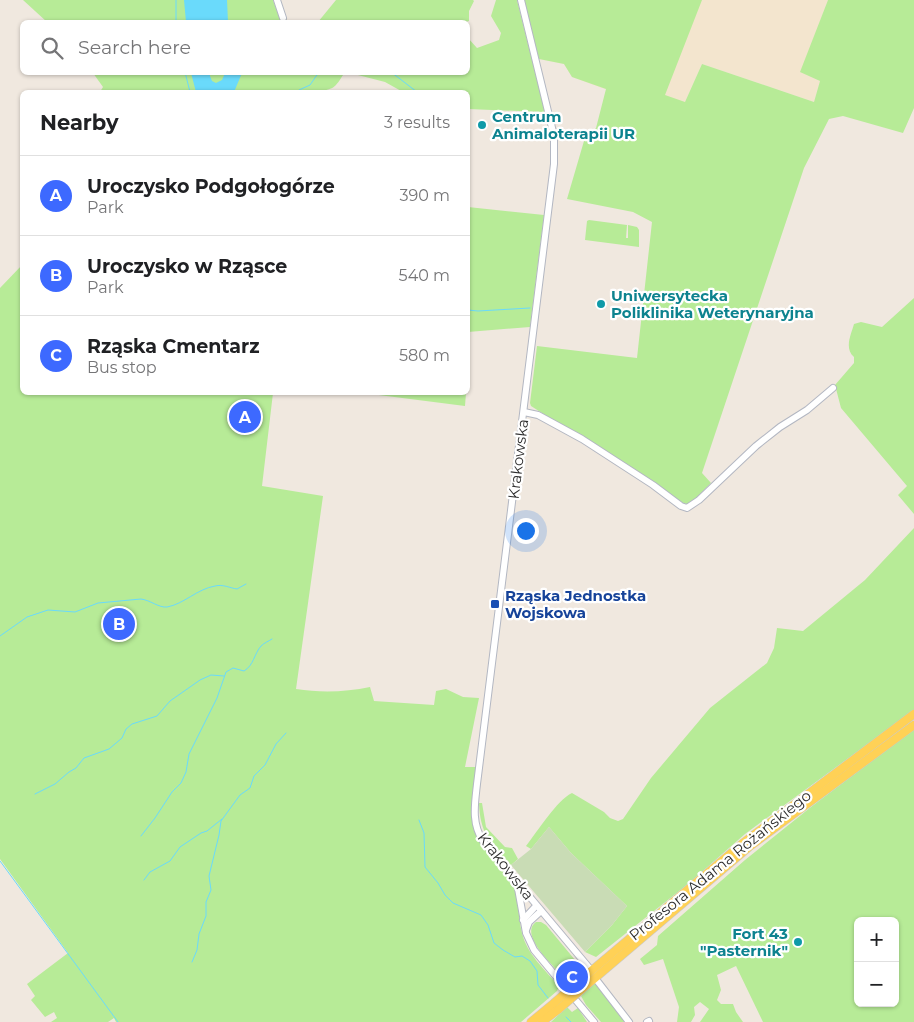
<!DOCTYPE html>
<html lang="en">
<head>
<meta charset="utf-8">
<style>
	:root { --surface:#fff; --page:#f6f6f6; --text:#202124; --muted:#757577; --line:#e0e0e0; --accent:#3d69ff }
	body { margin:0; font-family:Montserrat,sans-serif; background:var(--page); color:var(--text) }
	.controls { position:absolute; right:15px; bottom:15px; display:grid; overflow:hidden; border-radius:8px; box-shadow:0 1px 4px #0004 }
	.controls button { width:45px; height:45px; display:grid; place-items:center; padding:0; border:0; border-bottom:1px solid var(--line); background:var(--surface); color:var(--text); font:25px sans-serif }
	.you { position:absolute; left:525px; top:530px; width:18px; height:18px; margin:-12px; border:4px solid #fff; border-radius:50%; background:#1a73e8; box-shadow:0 0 0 8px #1a73e833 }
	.badge { display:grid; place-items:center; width:32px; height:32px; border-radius:50%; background:var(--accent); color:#fff; font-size:16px; font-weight:700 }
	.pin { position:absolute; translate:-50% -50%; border:2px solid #fff; box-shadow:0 1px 5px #0006 }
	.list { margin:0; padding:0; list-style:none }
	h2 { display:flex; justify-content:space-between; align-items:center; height:65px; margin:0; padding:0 20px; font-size:21px }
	h2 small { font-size:16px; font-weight:400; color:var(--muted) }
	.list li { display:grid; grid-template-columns:32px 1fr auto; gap:15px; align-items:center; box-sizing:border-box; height:80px; padding:0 20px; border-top:1px solid var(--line) }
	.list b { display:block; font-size:19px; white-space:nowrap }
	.list p { margin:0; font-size:16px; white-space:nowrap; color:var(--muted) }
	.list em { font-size:16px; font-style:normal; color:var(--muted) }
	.icon { flex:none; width:28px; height:28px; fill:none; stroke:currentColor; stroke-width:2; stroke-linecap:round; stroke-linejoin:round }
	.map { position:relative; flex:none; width:914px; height:1022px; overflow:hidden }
	.search { position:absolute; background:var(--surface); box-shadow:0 1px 4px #0004; left:20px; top:20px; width:450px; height:55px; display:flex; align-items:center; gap:12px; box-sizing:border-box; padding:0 18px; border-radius:8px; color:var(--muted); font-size:19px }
	.panel { position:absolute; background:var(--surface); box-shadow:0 1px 4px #0004; left:20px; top:90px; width:450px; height:305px; border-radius:8px }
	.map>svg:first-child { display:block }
	.education { fill:#f3e5ce }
	.green { fill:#b7eb97; fill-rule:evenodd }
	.cemetery { fill:#c9dcb5 }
	.water { fill:#6adafb }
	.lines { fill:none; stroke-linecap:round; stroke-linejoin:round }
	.stream { stroke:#6adafb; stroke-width:1 }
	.minor-casing { stroke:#b3b7c2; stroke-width:8 }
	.major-casing { stroke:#c9c9c9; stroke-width:9 }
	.minor { stroke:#fff; stroke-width:6 }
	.major { stroke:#ffd156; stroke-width:8 }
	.major-bridge-casing { stroke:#c9c9c9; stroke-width:9; stroke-linecap:butt }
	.major-bridge { stroke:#ffd156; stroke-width:8 }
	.culture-dot { fill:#0f9aa8; stroke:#fff; stroke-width:2 }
	.transit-dot { fill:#1a4fb4; stroke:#fff; stroke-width:2 }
	.labels { text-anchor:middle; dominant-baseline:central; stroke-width:4.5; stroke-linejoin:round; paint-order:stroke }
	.culture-label { font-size:15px; font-weight:bold; fill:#0d838f; stroke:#fff; text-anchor:start }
	.street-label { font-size:15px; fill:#2e2e2e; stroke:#fff }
	.transit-label { font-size:15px; font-weight:bold; fill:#164399; stroke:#fff; text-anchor:start }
</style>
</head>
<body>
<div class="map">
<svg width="914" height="1022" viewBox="0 0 914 1022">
	<rect width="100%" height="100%" fill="#f0e8df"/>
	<polygon class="education" points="524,0 828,0 801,72 820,81 814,102 702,64 685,102 659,109 572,77 564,64 539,59"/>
	<g class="green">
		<polygon points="23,0 273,0 280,19 285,15 287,22 47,22"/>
		<polygon points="336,0 473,0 474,1 469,11 469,21 465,22 318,22"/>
		<path d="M 496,0 L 517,0 L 545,112 L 468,109 L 468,92 L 403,92 L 385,82 L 354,74 L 343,75 C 333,91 333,88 317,92 L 100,92 L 103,87 L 93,73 L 468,72 L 468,38 L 477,48 L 499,40 L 501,33 L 491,16 Z"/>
		<polygon points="524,0 702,0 665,95 685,102 702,64 814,102 820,81 800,72 828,0 914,0 914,108 903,133 843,116 829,119 804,168 702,473 711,483 689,505 681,502 531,406 530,403 537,346 637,358 652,222 633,212 567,199 584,141 596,128 606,89 572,77 564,64 539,59"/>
		<polygon points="468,207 544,215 530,327 468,332"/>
		<polygon points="589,220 627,225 626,238 628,238 628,225 637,227 639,230 639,247 585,240 587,221"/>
		<path d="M 22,265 L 22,392 L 273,393 L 262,486 L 323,496 L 296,689 C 321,693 346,692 370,687 L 374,701 L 434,705 L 436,691 L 446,689 L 463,697 L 479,698 L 465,767 L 476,767 C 472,802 464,825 489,854 C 496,863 509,873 513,884 C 519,899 518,917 522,933 C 527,954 545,970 559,986 L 557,991 L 521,1022 L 116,1022 L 114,1018 L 108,1022 L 51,1022 L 57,1018 L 54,1012 L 45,1017 L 31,1000 L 35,996 L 27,984 L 68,953 L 0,859 L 0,288 Z"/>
		<path d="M 914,298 L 914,514 L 898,495 L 907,486 L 841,408 L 835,385 L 854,363 L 854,357 C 844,348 851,335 854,324 L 861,322 L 882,327 Z"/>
		<polygon points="363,393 466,393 465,406"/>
		<path d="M 914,528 L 914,710 L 745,834 L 688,884 L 596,957 L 585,952 L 612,925 L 627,906 L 571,853 L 549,827 L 531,849 L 526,846 C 537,832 557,800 572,793 L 604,812 L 610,818 L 618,821 L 623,819 L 651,778 L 710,708 L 767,663 L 774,648 L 777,628 L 803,631 L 865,580 Z"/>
		<path d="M 914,729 L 914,1022 L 763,1022 L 736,966 L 717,975 L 721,990 L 717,1000 L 721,1004 L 733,1004 L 736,1012 L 743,1022 L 700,1022 L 709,1009 L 700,1002 L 694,1007 L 695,1015 L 691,1022 L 677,1022 L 679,1007 L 663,959 L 644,965 L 640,959 L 657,945 L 658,936 L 745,860 L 811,807 ZM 858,921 L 895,921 L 895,1003 L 858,1003 Z"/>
		<path d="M 479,803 L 482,803 L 486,827 L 505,847 L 512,848 L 518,859 L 511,865 L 507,864 C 490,842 480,833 479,803 Z"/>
		<path d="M 536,922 L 541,922 L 546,925 L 580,966 L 579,971 L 571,979 L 565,973 L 561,974 C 552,965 519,934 536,922 Z"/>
		<polygon points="595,983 626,1022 601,1022 586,1005 581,996"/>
		<polygon points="567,1007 572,1012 578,1008 587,1022 551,1022"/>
	</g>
	<polygon class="cemetery" points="549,827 571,853 627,906 612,925 585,952 511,865 531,849"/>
	<g class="water">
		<polygon points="184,0 227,0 228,22 186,22"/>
		<polygon points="191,73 210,73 210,76 212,81 216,83 222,80 225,73 242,73 234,92 196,92"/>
	</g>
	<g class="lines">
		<g class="stream">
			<polyline points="176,22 176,0"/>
			<polyline points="185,72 190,92"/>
			<polyline points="391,72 417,92"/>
			<polyline points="299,90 310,85 319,72"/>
			<polyline points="468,310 478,311 530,308"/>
			<path d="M 0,636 L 27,617 L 48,610 L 75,612 L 98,603 L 141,599 C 150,600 159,608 167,607 C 184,604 197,589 215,586 C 223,584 230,588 237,589 L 246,584"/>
			<polyline points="35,794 55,784 69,772 76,768 84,758 109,749 122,738 126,729 132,724 157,716 170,701 200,680 211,675 224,676"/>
			<polyline points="419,820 424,833 425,867 438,883 445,895 453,903 481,915 488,925 494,943 503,950 515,957 522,956 530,961 537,971 538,985 548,998"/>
			<path d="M 141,836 L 155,818 L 172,792 L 181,783 L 186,772 L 189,754 L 217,698 L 226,672 L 233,668 L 244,671 C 254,665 254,654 261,646 C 264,643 269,641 272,639"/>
			<polyline points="0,861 118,1022"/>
			<polyline points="144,880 150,872 170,861 180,847 201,833 207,831 222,819"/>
			<polyline points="192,962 197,950 199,934 206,916 206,902 211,890 209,876 219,835 221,821 240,795 250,788 254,776 265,765 276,744 286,733"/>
			<polyline points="566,1017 571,1022"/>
		</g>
		<g class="minor-casing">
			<g id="minor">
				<polyline points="277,0 283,18"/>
				<path d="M 521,0 L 554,136 L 554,164 L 477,784 C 475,803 471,823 483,841 L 591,970"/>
				<polyline points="524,412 538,415 582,439 653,485 681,506 687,508 699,500 756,446 780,427 807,410 833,388"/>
				<polyline points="517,883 526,933 534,950 594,1022"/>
				<polyline points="523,920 536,906"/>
				<polyline points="526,930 529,922 541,911"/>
				<polyline points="595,978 629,1022"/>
				<polyline points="647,1022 649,1021"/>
			</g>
		</g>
		<g class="major-casing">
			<g id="major">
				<polyline points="578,982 743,843 914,714"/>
				<polyline points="581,990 749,847 914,725"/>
				<polyline points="531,1022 554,1003"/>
				<polyline points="542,1022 559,1009"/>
			</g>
		</g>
		<use href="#minor" class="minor"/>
		<use href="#major" class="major"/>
		<g class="major-bridge-casing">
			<g id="major-bridge">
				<polyline points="554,1003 578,982"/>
				<polyline points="559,1009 581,990"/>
			</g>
		</g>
		<use href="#major-bridge" class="major-bridge"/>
	</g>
	<g class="culture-dot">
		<circle cx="482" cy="125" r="5"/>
		<circle cx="601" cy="304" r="5"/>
		<circle cx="798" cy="942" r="5"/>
	</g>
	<rect class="transit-dot" x="490" y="599" width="10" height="10" rx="2.5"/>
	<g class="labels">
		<g class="culture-label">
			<text x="492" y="116">Centrum<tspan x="492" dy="17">Animaloterapii UR</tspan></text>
			<text x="611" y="295">Uniwersytecka<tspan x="611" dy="17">Poliklinika Weterynaryjna</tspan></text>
			<text x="788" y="933" text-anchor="end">Fort 43<tspan x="788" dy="17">"Pasternik"</tspan></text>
		</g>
		<g class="street-label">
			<text transform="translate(518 459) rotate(-83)">Krakowska</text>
			<text transform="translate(720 865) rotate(-39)">Profesora Adama Rożańskiego</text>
			<text transform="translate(506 866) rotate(52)">Krakowska</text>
		</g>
		<g class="transit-label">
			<text x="505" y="595">Rząska Jednostka<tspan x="505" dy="17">Wojskowa</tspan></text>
		</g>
	</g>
</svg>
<div class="controls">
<button>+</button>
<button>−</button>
</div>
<div class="you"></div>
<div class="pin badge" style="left:245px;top:417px">A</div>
<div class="pin badge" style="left:119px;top:624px">B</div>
<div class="pin badge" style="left:572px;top:977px">C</div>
<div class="search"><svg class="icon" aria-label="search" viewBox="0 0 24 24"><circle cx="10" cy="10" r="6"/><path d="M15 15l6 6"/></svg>Search here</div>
<section class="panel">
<h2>Nearby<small>3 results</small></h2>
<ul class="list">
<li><span class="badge">A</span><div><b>Uroczysko Podgołogórze</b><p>Park</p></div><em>390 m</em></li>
<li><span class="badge">B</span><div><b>Uroczysko w Rząsce</b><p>Park</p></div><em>540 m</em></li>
<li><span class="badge">C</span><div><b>Rząska Cmentarz</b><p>Bus stop</p></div><em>580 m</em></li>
</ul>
</section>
</div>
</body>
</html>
